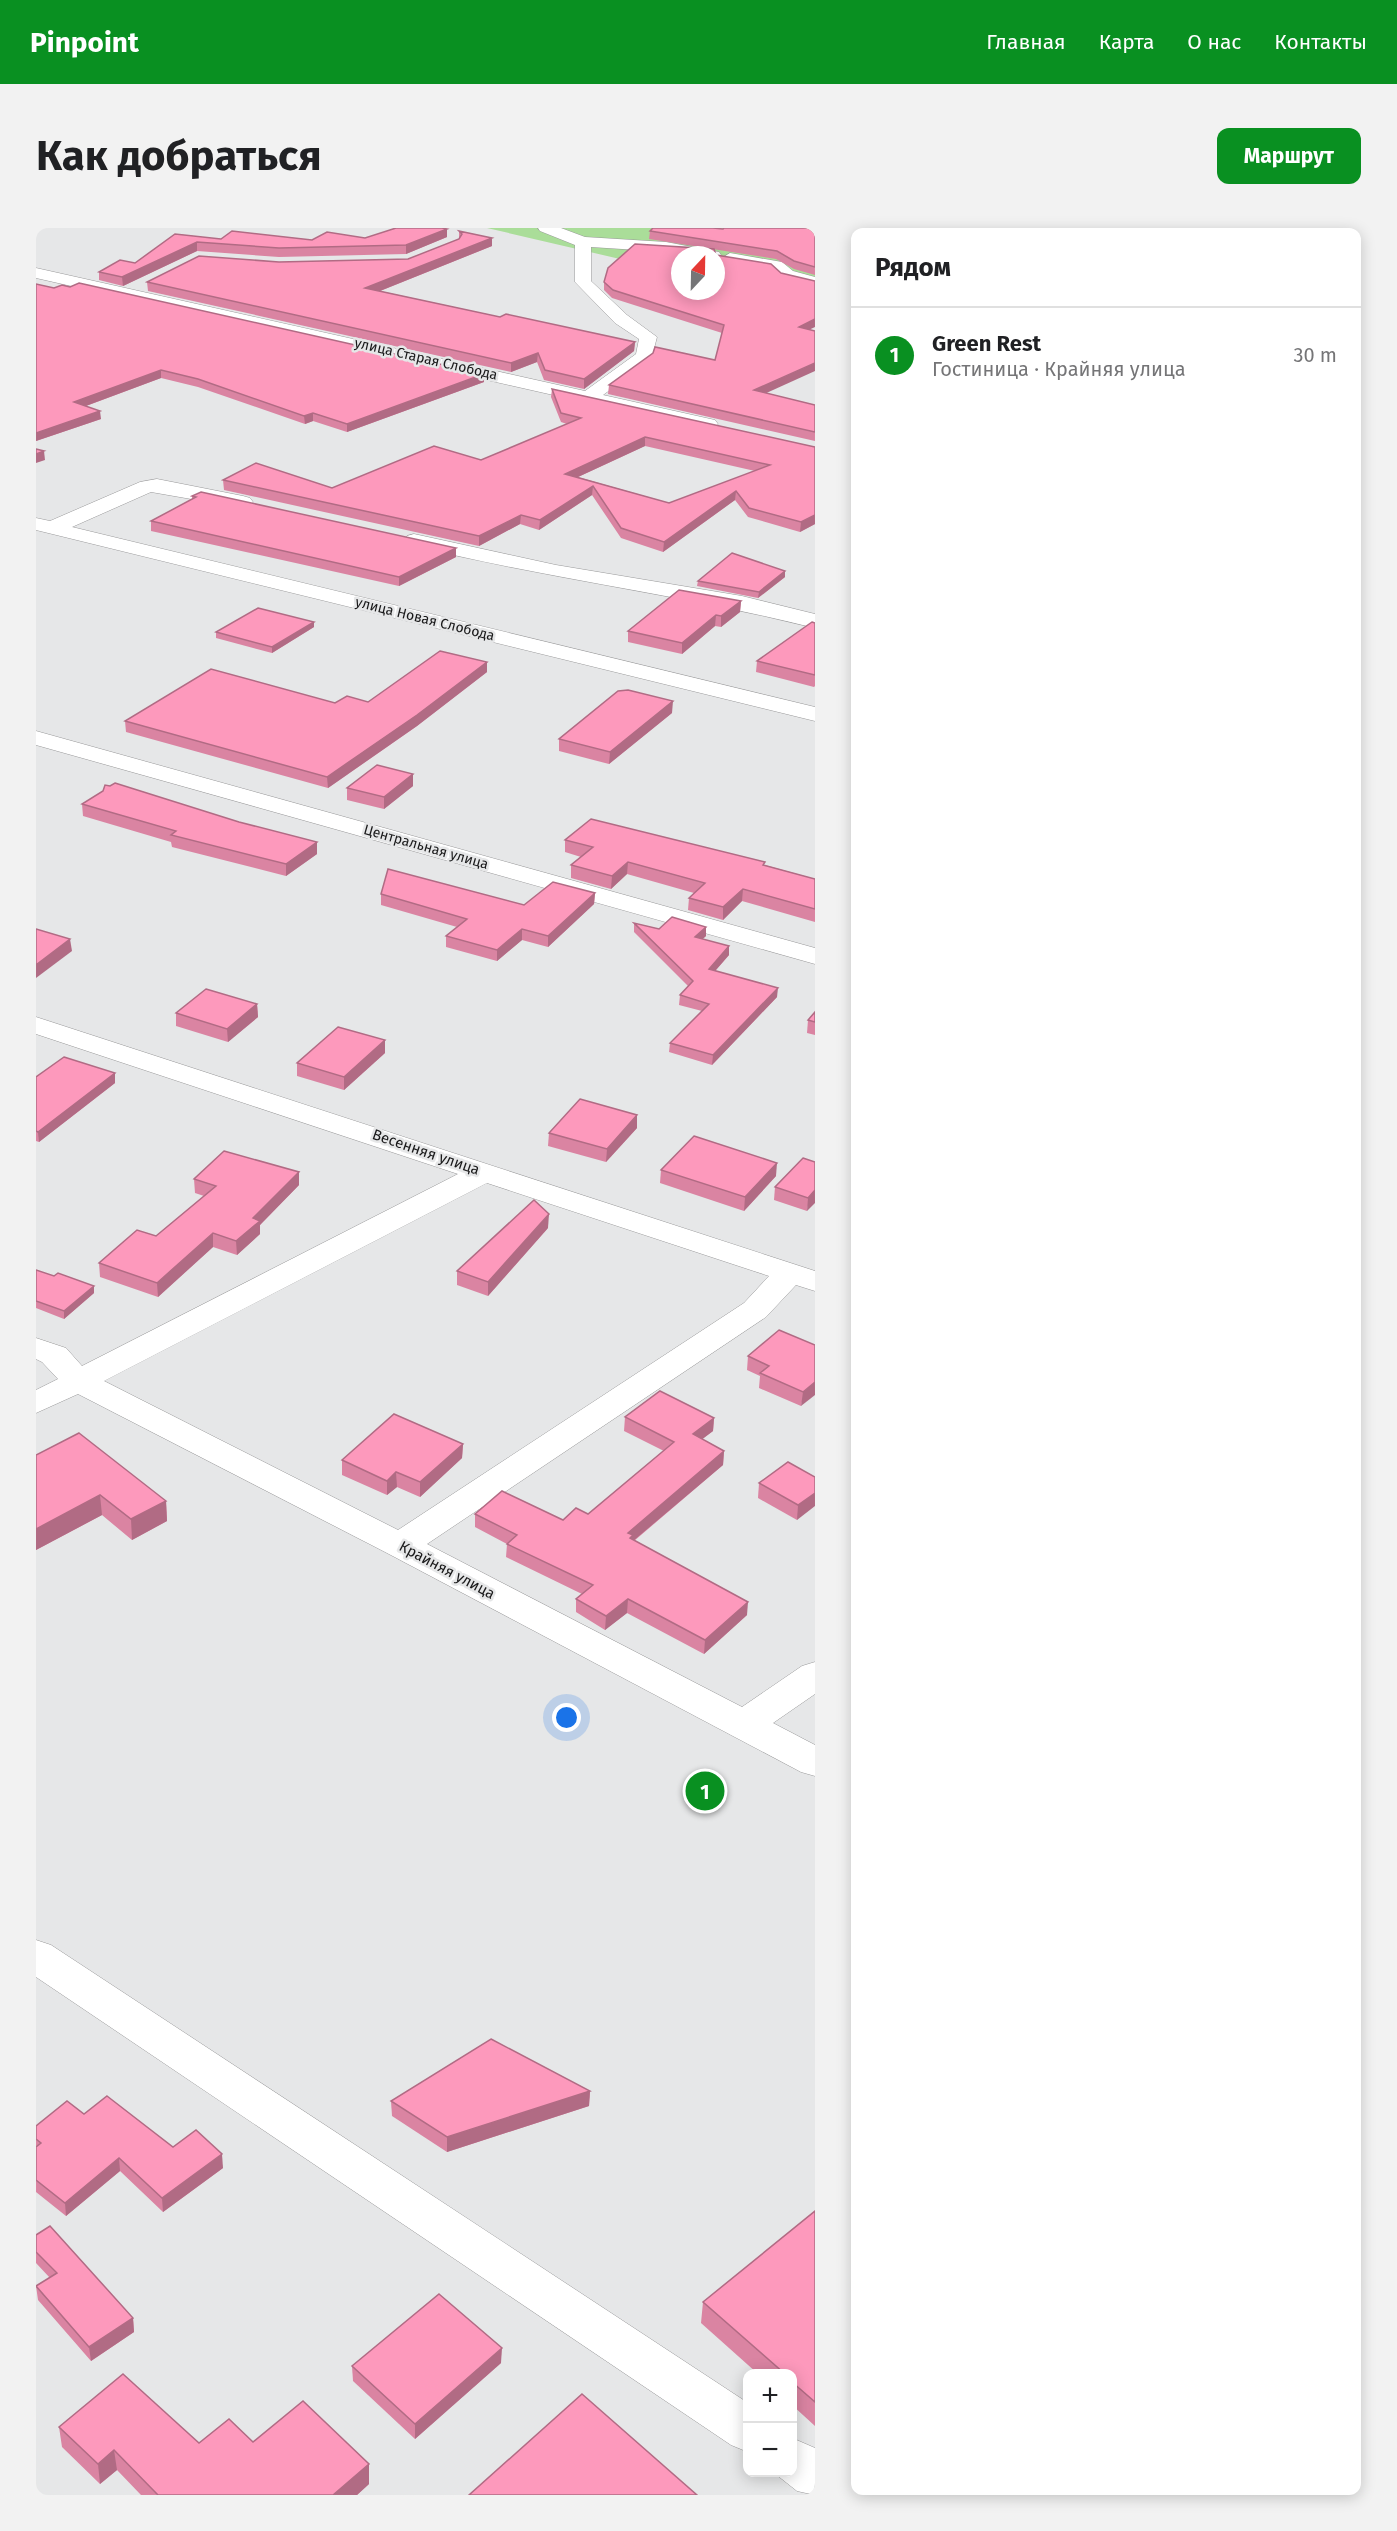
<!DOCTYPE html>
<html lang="ru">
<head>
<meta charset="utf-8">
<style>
	:root { --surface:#fff; --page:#f2f2f2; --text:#202124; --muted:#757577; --line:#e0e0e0; --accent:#099021 }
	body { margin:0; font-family:"Fira Sans",sans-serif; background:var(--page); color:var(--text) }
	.controls { position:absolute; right:18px; bottom:18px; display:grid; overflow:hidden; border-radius:12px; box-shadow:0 3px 15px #0003 }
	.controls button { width:54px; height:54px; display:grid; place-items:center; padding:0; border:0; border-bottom:2px solid var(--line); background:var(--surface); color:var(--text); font:30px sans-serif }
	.compass { position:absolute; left:635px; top:18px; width:54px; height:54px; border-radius:50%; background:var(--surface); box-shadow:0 3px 15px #0003; rotate:22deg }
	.you { position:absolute; left:531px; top:1490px; width:21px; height:21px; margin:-15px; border:4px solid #fff; border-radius:50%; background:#1a73e8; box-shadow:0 0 0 9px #1a73e833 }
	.badge { display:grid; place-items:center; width:39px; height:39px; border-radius:50%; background:var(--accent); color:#fff; font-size:20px; font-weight:700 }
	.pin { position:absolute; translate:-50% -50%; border:3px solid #fff; box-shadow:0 2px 6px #0006 }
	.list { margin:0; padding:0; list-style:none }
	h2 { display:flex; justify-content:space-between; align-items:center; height:78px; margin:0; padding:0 24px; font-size:26px }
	h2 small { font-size:20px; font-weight:400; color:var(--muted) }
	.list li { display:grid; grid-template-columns:39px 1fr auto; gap:18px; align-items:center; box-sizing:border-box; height:96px; padding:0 24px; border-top:2px solid var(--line) }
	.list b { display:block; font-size:22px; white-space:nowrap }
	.list p { margin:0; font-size:20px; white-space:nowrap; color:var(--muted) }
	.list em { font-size:20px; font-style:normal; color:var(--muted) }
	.map { position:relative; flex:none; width:779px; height:2267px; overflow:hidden; border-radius:12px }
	header { display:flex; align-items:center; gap:36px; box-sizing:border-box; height:84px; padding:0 30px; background:var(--accent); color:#fff }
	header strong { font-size:28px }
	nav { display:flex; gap:33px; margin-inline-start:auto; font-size:21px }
	.intro { display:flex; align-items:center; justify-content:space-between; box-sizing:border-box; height:144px; padding:0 36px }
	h1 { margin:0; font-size:42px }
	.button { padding:15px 27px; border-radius:12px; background:var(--accent); color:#fff; font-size:21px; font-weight:700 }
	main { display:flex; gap:36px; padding:0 36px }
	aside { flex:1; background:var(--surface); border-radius:12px; box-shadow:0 3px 15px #0003 }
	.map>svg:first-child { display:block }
	.green { fill:#ad9 }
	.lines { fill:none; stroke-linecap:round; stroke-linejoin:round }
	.minor-casing { stroke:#99999a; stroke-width:1 }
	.minor { fill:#fff; fill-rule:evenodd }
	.wall { fill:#da84a2; fill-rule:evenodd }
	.shaded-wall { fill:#b16b84 }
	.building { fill:#fd99bc; stroke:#b16b84; stroke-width:1.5; fill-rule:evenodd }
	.labels { text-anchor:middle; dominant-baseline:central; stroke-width:5; stroke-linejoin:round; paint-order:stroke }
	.far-street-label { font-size:14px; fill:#19191a; stroke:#e6e7e8 }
	.street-label { font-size:15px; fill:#19191a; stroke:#e6e7e8 }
</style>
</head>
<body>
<header>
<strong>Pinpoint</strong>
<nav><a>Главная</a><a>Карта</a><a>О нас</a><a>Контакты</a></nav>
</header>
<div class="intro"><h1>Как добраться</h1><a class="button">Маршрут</a></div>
<main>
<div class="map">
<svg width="779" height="2267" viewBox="0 0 779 2267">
	<rect width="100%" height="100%" fill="#e6e7e8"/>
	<polygon class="green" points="451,0 779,0 779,77 680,27 644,27 644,45"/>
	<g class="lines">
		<g class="minor-casing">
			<g id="minor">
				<polygon points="502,0 525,0 549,9 630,14 683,24 685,27 680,31 680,27 555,19 555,53 591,87 621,109 615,132 567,167 679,192 682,196 679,200 672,202 0,50 0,40 549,163 600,126 603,111 579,95 539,54 539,17 504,3"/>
				<polygon points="694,25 746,34 757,43 779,49 779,59 745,51 735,42 688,34 686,30"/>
				<polygon points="121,251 207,268 214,270 217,274 214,278 207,280 115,264 36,299 779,479 779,493 0,302 0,290 14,293 104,254"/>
				<path d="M 378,306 L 520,337 L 706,368 L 779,386 L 779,400 C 644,366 506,350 371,316 L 368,312 L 371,308 Z"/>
				<polygon points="0,503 779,720 779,736 0,517"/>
				<path d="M 0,789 L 779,1043 L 779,1063 L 760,1057 L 730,1089 L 391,1316 L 706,1479 L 766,1438 L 779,1434 L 779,1466 L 737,1495 L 779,1517 L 779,1548 L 765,1544 L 351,1325 L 42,1166 L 0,1185 L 0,1162 L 22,1151 L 6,1134 L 0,1131 L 0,1110 L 30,1120 L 46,1138 L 422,946 L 0,806 ZM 451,955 L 733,1048 L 708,1075 L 362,1302 L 68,1153 Z"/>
				<polygon points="0,1712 15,1717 712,2175 712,2224 695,2217 0,1749"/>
				<polygon points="756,2210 779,2220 779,2267 761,2263 737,2244 756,2244"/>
			</g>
		</g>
		<use href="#minor" class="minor"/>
	</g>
	<g class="wall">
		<polygon points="687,1 779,1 779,47 758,41 740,31 613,11 614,3"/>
		<polygon points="423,3 456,10 456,18 344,63 464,89 599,114 598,123 548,161 508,152 501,134 475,144 112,63 111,54 243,34 372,31 423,11"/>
		<polygon points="139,6 185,11 276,12 329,10 411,9 370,26 243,29 161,23 87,58 63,52 63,44 99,35"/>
		<polygon points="680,27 774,101 730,165 779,177 779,213 572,166 573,157 679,132 686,105 576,70 568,62 568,54"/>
		<polygon points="18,60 448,154 311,204 277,193 269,196 162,159 125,150 50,178 65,191 0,213"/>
		<path d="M 516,161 L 779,219 L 779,296 L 764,304 L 712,289 L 699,272 L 627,324 L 585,310 L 556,267 L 503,302 L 484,296 L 443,318 L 188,262 L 187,252 L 296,260 L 445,232 L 531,196 L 525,194 L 515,169 ZM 609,218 L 719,243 L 633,275 L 542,249 Z"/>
		<polygon points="156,268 420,320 420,329 363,358 115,303 115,293 156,271"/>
		<polygon points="749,349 722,370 661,358 662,353"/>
		<polygon points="705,373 704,384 685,399 679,398 646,426 592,414 592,403"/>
		<polygon points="779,395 779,458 778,459 720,444 721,433"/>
		<polygon points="278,399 236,425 180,410 180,404"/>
		<polygon points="451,434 451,444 381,498 292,560 90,504 89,493 299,475 332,474"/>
		<polygon points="636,485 573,536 523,523 523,511"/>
		<polygon points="377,546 377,558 348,581 311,572 311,560"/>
		<polygon points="46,576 281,626 250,648 136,619 135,614 47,588"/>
		<polygon points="529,612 729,637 779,651 779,694 706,673 687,692 652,682 653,670 658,665 591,646 575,661 535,650 535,637 545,629 529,624"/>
		<polygon points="559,665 558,676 512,719 486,712 461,733 410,719 410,708 421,699 345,677 345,666 488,677"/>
		<polygon points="598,695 623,701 670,708 666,711 693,718 693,727 679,743 741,769 676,837 633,824 634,815 666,783 643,777 644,767 652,758 598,704"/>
		<polygon points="221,776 222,789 192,814 140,798 140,785"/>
		<polygon points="779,784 779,807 771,805 772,792"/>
		<polygon points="349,825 308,862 261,848 261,835"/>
		<polygon points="79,845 79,855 3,914 0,913 0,849"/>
		<polygon points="601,900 570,934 512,918 513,905"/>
		<polygon points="779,934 771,983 738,972 739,959"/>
		<polygon points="625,942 740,948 708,983 624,955"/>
		<polygon points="158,951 263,957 224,997 224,1006 201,1027 177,1019 122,1069 64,1049 63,1035 120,1008 168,968 159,965"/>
		<polygon points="512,1000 452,1068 421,1057 421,1043"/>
		<polygon points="0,1042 18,1048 58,1058 58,1065 28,1091 0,1080"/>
		<polygon points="779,1117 765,1178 723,1160 724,1148 711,1142 712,1128"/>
		<polygon points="589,1189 678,1190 677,1203 666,1211 688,1223 687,1237 598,1313 711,1387 668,1426 591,1385 569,1402 540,1384 540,1371 546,1366 470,1329 471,1316 439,1299 439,1286 527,1292 552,1286 628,1223 588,1203"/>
		<polygon points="427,1216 426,1230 384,1269 361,1259 351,1267 306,1247 306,1232"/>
		<polygon points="0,1227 130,1273 131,1293 96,1312 66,1287 0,1322"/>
		<polygon points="779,1249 761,1292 722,1270 723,1255"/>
		<polygon points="554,1863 553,1878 411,1924 356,1888 355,1873"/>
		<polygon points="48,1886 137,1919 187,1940 127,1984 84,1943 30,1988 0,1964 0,1898"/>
		<polygon points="779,1983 779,2198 756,2177 756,2145 721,2145 665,2095 667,2074"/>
		<polygon points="0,2007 97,2090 98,2104 55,2133 2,2072 0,2058 14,2050 0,2035"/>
		<polygon points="465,2135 379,2211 317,2153 316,2138"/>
		<polygon points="23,2199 163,2215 217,2214 333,2236 333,2256 321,2267 105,2267 81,2242 64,2256 26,2219"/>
	</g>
	<g class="shaded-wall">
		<polygon points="411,1 411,9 370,26 370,17"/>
		<polygon points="456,10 456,18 329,69 329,60"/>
		<polygon points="161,14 161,23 87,58 86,49"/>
		<polygon points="779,91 779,99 762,107 763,99"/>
		<polygon points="599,114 598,123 548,161 548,151"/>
		<polygon points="502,125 501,134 475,144 475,135"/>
		<polygon points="779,135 779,143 717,171 718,162"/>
		<polygon points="125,142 125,150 39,182 38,174"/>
		<polygon points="448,146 448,154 311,204 311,196"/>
		<polygon points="64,183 65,191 0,213 0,205"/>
		<polygon points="277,185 277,193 269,196 268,188"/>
		<polygon points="609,209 609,218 529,255 529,246"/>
		<polygon points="8,223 9,232 0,235 0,226"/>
		<polygon points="557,258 556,267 503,302 504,292"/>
		<polygon points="700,263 699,272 627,324 628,314"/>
		<polygon points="485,287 484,296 443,318 443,308"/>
		<polygon points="779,287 779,296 764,304 765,294"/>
		<polygon points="420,320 420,329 363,358 363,349"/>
		<polygon points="749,343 749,349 722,370 723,364"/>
		<polygon points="705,373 704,384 685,399 685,388"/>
		<polygon points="680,387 679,398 646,426 646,415"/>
		<polygon points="278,394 278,399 236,425 236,419"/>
		<polygon points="451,434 451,444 381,498 292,560 291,549"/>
		<polygon points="637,473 636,485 573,536 574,524"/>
		<polygon points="377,546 377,558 348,581 348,569"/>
		<polygon points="281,614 281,626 250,648 250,636"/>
		<polygon points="592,634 591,646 575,661 576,648"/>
		<polygon points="707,661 706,673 687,692 687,679"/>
		<polygon points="559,665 558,676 512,719 512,708"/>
		<polygon points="670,699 670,708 658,719 659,709"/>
		<polygon points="486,701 486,712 461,733 461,722"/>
		<polygon points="34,711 36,723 0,750 0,737"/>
		<polygon points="693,718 693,727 673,750 673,741"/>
		<polygon points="742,760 741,769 676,837 677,827"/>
		<polygon points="221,776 222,789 192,814 191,801"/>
		<polygon points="349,812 349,825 308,862 308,849"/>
		<polygon points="79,845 79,855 3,914 2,904"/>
		<polygon points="601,887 601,900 570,934 571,921"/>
		<polygon points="741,935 740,948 708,983 709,969"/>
		<polygon points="263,944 263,957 224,997 224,1006 201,1027 200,1013 217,990"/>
		<polygon points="779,962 779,975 771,983 772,970"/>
		<polygon points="513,986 512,1000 452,1068 452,1054"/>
		<polygon points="177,1005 177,1019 122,1069 121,1055"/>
		<polygon points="58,1058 58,1065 28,1091 28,1083"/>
		<polygon points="779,1154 779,1167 765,1178 767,1164"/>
		<polygon points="678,1190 677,1203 656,1219 657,1206"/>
		<polygon points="427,1216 426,1230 384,1269 384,1254"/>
		<polygon points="688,1223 687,1237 597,1313 597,1321 592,1305"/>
		<polygon points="360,1244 361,1259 351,1267 351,1253"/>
		<polygon points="779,1265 779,1278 761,1292 762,1277"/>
		<polygon points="64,1267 66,1287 0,1322 0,1301"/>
		<polygon points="130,1273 131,1293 96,1312 95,1291"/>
		<polygon points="592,1371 591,1385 569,1402 570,1388"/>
		<polygon points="712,1374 711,1387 668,1426 669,1412"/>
		<polygon points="554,1863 553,1878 411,1924 411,1909"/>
		<polygon points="186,1926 187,1940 127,1984 126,1970"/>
		<polygon points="83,1930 84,1943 30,1988 29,1975"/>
		<polygon points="97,2090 98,2104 55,2133 53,2119"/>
		<polygon points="466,2120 465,2135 379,2211 379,2196"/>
		<polygon points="78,2222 81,2242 64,2256 62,2236"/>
		<polygon points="333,2236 333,2256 321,2267 297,2267"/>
	</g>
	<g class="building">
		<polygon points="360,0 406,0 411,1 370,17 243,20 161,14 86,49 63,44 84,32 99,35 139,6 185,11 196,3 276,12 291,4 329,10"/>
		<polygon points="617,0 677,0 687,1 688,0 774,0 779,1 779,39 758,33 741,23 614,3"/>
		<polygon points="423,3 456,10 329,60 464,89 470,86 599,114 548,151 509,142 502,125 475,135 111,54 163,28 243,34 372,31 423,11 426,6"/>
		<path d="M 599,16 L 678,21 L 680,27 L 735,36 L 745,45 L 779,53 L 779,91 L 763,99 L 779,103 L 779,135 L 718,162 L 779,177 L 779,204 L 573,157 L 617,125 L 619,119 L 679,132 L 688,97 L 577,62 L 568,54 L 572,40 ZM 644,27 L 680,27 L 680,63 L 644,63 Z"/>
		<polygon points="43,55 448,146 311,196 277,185 268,188 162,151 125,142 38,174 64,183 0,205 0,56 18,60 26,57 34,59"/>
		<path d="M 516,161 L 779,219 L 779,287 L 765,294 L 713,280 L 700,263 L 628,314 L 585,300 L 557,258 L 504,292 L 485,287 L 443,308 L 187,252 L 220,235 L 296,260 L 398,218 L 445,232 L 545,190 L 525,185 ZM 609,209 L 734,237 L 633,275 L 529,246 Z"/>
		<polygon points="0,221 8,223 0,226"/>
		<polygon points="165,264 420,320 363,349 115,293 160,269 156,268"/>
		<polygon points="696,325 749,343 723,364 662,353"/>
		<polygon points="643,362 705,373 685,388 680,387 646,415 592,403"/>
		<polygon points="222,380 278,394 236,419 180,404"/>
		<polygon points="776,394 779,395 779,447 721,433"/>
		<polygon points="404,423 451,434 381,487 291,549 89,493 175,441 299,475 311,468 332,474"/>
		<polygon points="592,462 637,473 574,524 523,511 582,463"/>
		<polygon points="341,537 377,546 348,569 311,560"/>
		<polygon points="79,555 203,594 281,614 250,636 135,607 140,603 46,576 67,563 69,557 74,558"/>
		<polygon points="555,591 729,634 727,637 779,651 779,681 707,661 687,679 653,670 669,655 592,634 576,648 535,637 557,619 529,612"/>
		<polygon points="352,641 488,677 517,654 559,665 512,708 486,701 461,722 410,708 431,691 345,666"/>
		<polygon points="636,689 670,699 659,709 693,718 673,741 742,760 677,827 634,815 673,776 644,767 657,753 598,695 623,701"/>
		<polygon points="0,701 34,711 0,737"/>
		<polygon points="170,761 221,776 191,801 140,785"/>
		<polygon points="779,784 779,794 772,792"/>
		<polygon points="302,799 349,812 308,849 261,835"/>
		<polygon points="28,829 79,845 2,904 0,903 0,849"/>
		<polygon points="544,871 601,887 571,921 513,905"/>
		<polygon points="658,908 741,935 709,969 625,942"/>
		<polygon points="188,923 263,944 217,990 224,993 200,1013 177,1005 121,1055 63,1035 101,1002 120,1008 180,958 158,951"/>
		<polygon points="767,930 779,934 779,962 772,970 739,959"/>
		<polygon points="498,972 513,986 452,1054 421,1043"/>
		<polygon points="0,1042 18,1048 22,1045 58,1058 28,1083 0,1073"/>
		<polygon points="743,1102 779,1117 779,1154 767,1164 724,1145 733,1138 712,1128"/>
		<polygon points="624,1163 678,1190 657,1206 688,1223 592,1305 597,1307 594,1310 712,1374 669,1412 592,1371 570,1388 540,1371 557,1357 471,1316 481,1307 439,1286 466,1263 527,1292 540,1280 552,1286 638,1214 589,1189"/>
		<polygon points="358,1186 427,1216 384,1254 360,1244 351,1253 306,1232"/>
		<polygon points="43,1205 130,1273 95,1291 64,1267 0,1301 0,1227"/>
		<polygon points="752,1234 779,1249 779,1265 762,1277 723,1255"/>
		<polygon points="455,1811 554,1863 411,1909 355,1873"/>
		<polygon points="71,1868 137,1919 160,1902 186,1926 126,1970 83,1930 29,1975 0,1952 0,1919 5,1915 0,1911 0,1898 31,1873 48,1886"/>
		<polygon points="779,1983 779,2174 756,2154 756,2145 748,2145 667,2074"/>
		<polygon points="14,1998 97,2090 53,2119 0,2058 21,2045 0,2024 0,2007"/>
		<polygon points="403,2066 466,2120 379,2196 316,2138"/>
		<polygon points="87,2146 163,2215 193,2191 217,2214 267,2173 333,2236 297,2267 122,2267 78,2222 62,2236 23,2199"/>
		<polygon points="546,2166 661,2267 433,2267"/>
	</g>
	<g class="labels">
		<g class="far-street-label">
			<text transform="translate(390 131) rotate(13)">улица Старая Слобода</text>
			<text transform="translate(389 391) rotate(14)">улица Новая Слобода</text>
			<text transform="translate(390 619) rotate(16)">Центральная улица</text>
		</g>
		<g class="street-label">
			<text transform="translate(390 924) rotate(19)">Весенняя улица</text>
			<text transform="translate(411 1342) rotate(28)">Крайняя улица</text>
		</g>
	</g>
</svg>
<div class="controls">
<button>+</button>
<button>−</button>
</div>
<svg class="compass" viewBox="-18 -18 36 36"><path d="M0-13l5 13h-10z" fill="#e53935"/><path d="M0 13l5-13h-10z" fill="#757577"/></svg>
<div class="you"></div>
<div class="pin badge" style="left:669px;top:1563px">1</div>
</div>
<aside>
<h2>Рядом<small></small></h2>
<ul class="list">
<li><span class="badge">1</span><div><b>Green Rest</b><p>Гостиница · Крайняя улица</p></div><em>30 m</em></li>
</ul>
</aside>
</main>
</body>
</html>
